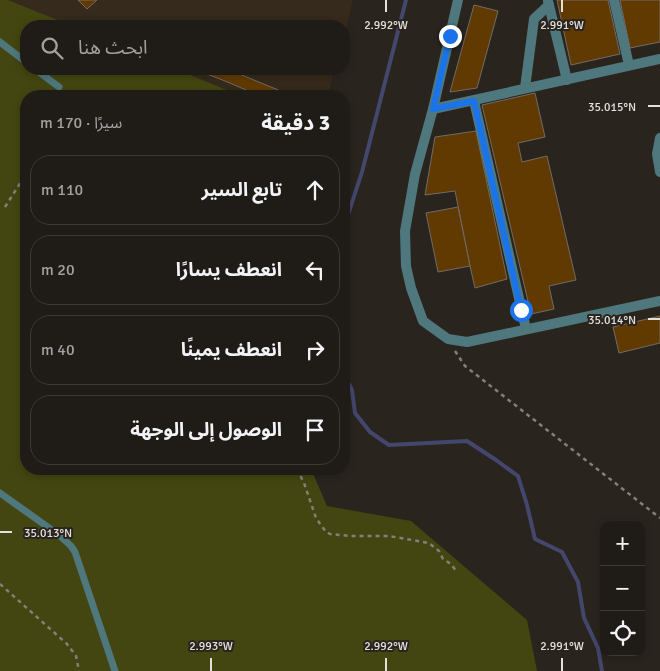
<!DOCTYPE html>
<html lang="ar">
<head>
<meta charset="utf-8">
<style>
	:root { --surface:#1f1b16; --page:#2c2823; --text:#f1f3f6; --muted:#a1a1a1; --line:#3c3935 }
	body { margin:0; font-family:Signika,"Noto Sans Arabic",sans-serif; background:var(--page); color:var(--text); direction:rtl }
	.controls { position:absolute; right:15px; bottom:15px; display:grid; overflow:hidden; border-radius:10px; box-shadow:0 2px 8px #0003 }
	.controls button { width:45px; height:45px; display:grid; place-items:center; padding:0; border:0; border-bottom:1px solid var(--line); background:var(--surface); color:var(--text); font:25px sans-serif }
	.stop { position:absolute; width:15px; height:15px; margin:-11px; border:4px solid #1a73e8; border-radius:50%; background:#fff }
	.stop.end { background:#1a73e8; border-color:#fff; box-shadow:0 1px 5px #0008 }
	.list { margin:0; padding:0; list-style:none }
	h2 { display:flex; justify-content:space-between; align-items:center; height:65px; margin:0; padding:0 20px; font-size:21px }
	h2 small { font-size:16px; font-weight:400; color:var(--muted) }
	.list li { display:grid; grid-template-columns:32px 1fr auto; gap:15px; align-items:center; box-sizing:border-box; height:70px; margin:0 10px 10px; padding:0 10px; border:1px solid var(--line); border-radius:20px }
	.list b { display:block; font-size:19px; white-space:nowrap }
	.list em { font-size:16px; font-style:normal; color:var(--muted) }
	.icon { flex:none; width:28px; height:28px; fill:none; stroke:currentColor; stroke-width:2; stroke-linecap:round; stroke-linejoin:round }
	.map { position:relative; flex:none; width:660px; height:671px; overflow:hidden; direction:ltr }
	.search { position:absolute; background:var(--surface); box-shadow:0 2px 8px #0003; left:20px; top:20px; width:330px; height:55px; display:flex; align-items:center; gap:12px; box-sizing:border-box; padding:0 18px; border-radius:20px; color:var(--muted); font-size:19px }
	.panel { position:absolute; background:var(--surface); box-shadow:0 2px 8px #0003; left:20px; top:90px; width:330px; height:385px; border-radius:20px; direction:rtl }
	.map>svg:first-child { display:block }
	.education { fill:#352a1b }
	.green { fill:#434610 }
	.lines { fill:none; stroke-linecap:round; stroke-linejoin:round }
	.stream { stroke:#44476d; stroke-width:4 }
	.building { fill:#603a00; stroke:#726c66 }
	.path { stroke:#837f7a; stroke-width:2.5; stroke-dasharray:4 4; stroke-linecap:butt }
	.lane { stroke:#4e787d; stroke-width:7 }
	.street { stroke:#4e787d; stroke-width:10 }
	.route { stroke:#1a73e8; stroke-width:6 }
	.ticks { fill:none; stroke:#e4e0dc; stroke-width:2 }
	.ticks-label { font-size:12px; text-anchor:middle; fill:#e4e0dc; stroke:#29241e; stroke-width:4; stroke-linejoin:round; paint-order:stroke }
</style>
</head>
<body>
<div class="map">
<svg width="660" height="671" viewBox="0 0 660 671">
	<rect width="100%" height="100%" fill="#29241e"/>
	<g class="education">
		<polygon points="8,0 353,0 344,37 344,26 73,26"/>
		<polygon points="175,69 335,69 328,96 241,96"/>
	</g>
	<polygon class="green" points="0,0 8,0 73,26 26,26 26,69 176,69 241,96 26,96 26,469 311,469 327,506 411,521 527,620 537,671 0,671"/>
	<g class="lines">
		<g class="stream">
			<polyline points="344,227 362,172 406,0"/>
			<polyline points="344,375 352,390 355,413 370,432 389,445 467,441 496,460 518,476 527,505 535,539 562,552 578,582 584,618 598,648 602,671"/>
		</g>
	</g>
	<g class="building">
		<polygon points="78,0 97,0 87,9"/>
		<polygon points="557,0 608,0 620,54 571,65"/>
		<polygon points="620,0 660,0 660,42 630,48"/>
		<polygon points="474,5 498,11 477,88 450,92"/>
		<polygon points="194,69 227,69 288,94 288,96 260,96 225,81"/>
		<polygon points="535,93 545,137 518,143 522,162 547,156 576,280 549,286 554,309 531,314 482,105"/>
		<polygon points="476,131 507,279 475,288 470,266 455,191 425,195 435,137"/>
		<polygon points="458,207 470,266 438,272 426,213"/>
		<polygon points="660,316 660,343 619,353 613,327"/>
	</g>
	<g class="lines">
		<g class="path">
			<polyline points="5,207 26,174"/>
			<polyline points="455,351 465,366 660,518"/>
			<polyline points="297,469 304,483 316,518 326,532 330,534 350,536 389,536 429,543 439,551 443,559 451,564 457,572"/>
			<polyline points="0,584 67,644 76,656 79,671"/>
		</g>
		<g class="lane">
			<polyline points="0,42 26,62"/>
			<polyline points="35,69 59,87"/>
			<polyline points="0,493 59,535 71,546 75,552 115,671"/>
		</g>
		<g class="street">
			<polyline points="458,0 433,109 415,174 405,231 406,266 411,288 423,321 448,339 467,342 660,301"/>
			<polyline points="614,0 629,65"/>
			<polyline points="548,1 567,80"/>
			<polyline points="525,88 534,19 549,5"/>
			<polyline points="474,101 526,329"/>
			<polyline points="433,109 660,59"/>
			<polyline points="660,138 657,154 660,172"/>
		</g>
	</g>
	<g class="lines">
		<polyline class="route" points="450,36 433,109 474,101 521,310"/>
	</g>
	<path class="ticks" d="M 386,0 L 386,12M 562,0 L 562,12M 648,106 L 660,106M 648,319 L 660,319M 0,532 L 12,532M 211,658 L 211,671M 386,658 L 386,671M 562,658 L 562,671"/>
	<g class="ticks-label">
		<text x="386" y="29">2.992°W</text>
		<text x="562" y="29">2.991°W</text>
		<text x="612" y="111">35.015°N</text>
		<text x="612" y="324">35.014°N</text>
		<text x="48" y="537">35.013°N</text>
		<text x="211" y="650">2.993°W</text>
		<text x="386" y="650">2.992°W</text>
		<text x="562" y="650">2.991°W</text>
	</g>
</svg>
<div class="controls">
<button>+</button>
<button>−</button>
<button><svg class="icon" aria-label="locate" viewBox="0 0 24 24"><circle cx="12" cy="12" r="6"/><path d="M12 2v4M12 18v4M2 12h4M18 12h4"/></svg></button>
</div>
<div class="stop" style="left:521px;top:310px"></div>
<div class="stop end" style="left:450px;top:36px"></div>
<div class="search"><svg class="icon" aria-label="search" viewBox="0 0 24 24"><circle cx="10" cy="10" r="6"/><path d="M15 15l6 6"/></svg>ابحث هنا</div>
<section class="panel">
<h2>3 دقيقة<small>سيرًا · 170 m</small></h2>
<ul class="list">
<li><svg class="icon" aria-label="ahead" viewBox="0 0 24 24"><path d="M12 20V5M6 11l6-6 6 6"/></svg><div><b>تابع السير</b></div><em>110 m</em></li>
<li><svg class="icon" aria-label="left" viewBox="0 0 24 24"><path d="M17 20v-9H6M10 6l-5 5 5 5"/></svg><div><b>انعطف يسارًا</b></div><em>20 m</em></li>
<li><svg class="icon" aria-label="right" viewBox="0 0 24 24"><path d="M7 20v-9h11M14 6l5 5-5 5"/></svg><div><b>انعطف يمينًا</b></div><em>40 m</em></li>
<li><svg class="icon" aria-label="arrive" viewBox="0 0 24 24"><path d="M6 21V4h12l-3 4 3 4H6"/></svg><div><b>الوصول إلى الوجهة</b></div></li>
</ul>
</section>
</div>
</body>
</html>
